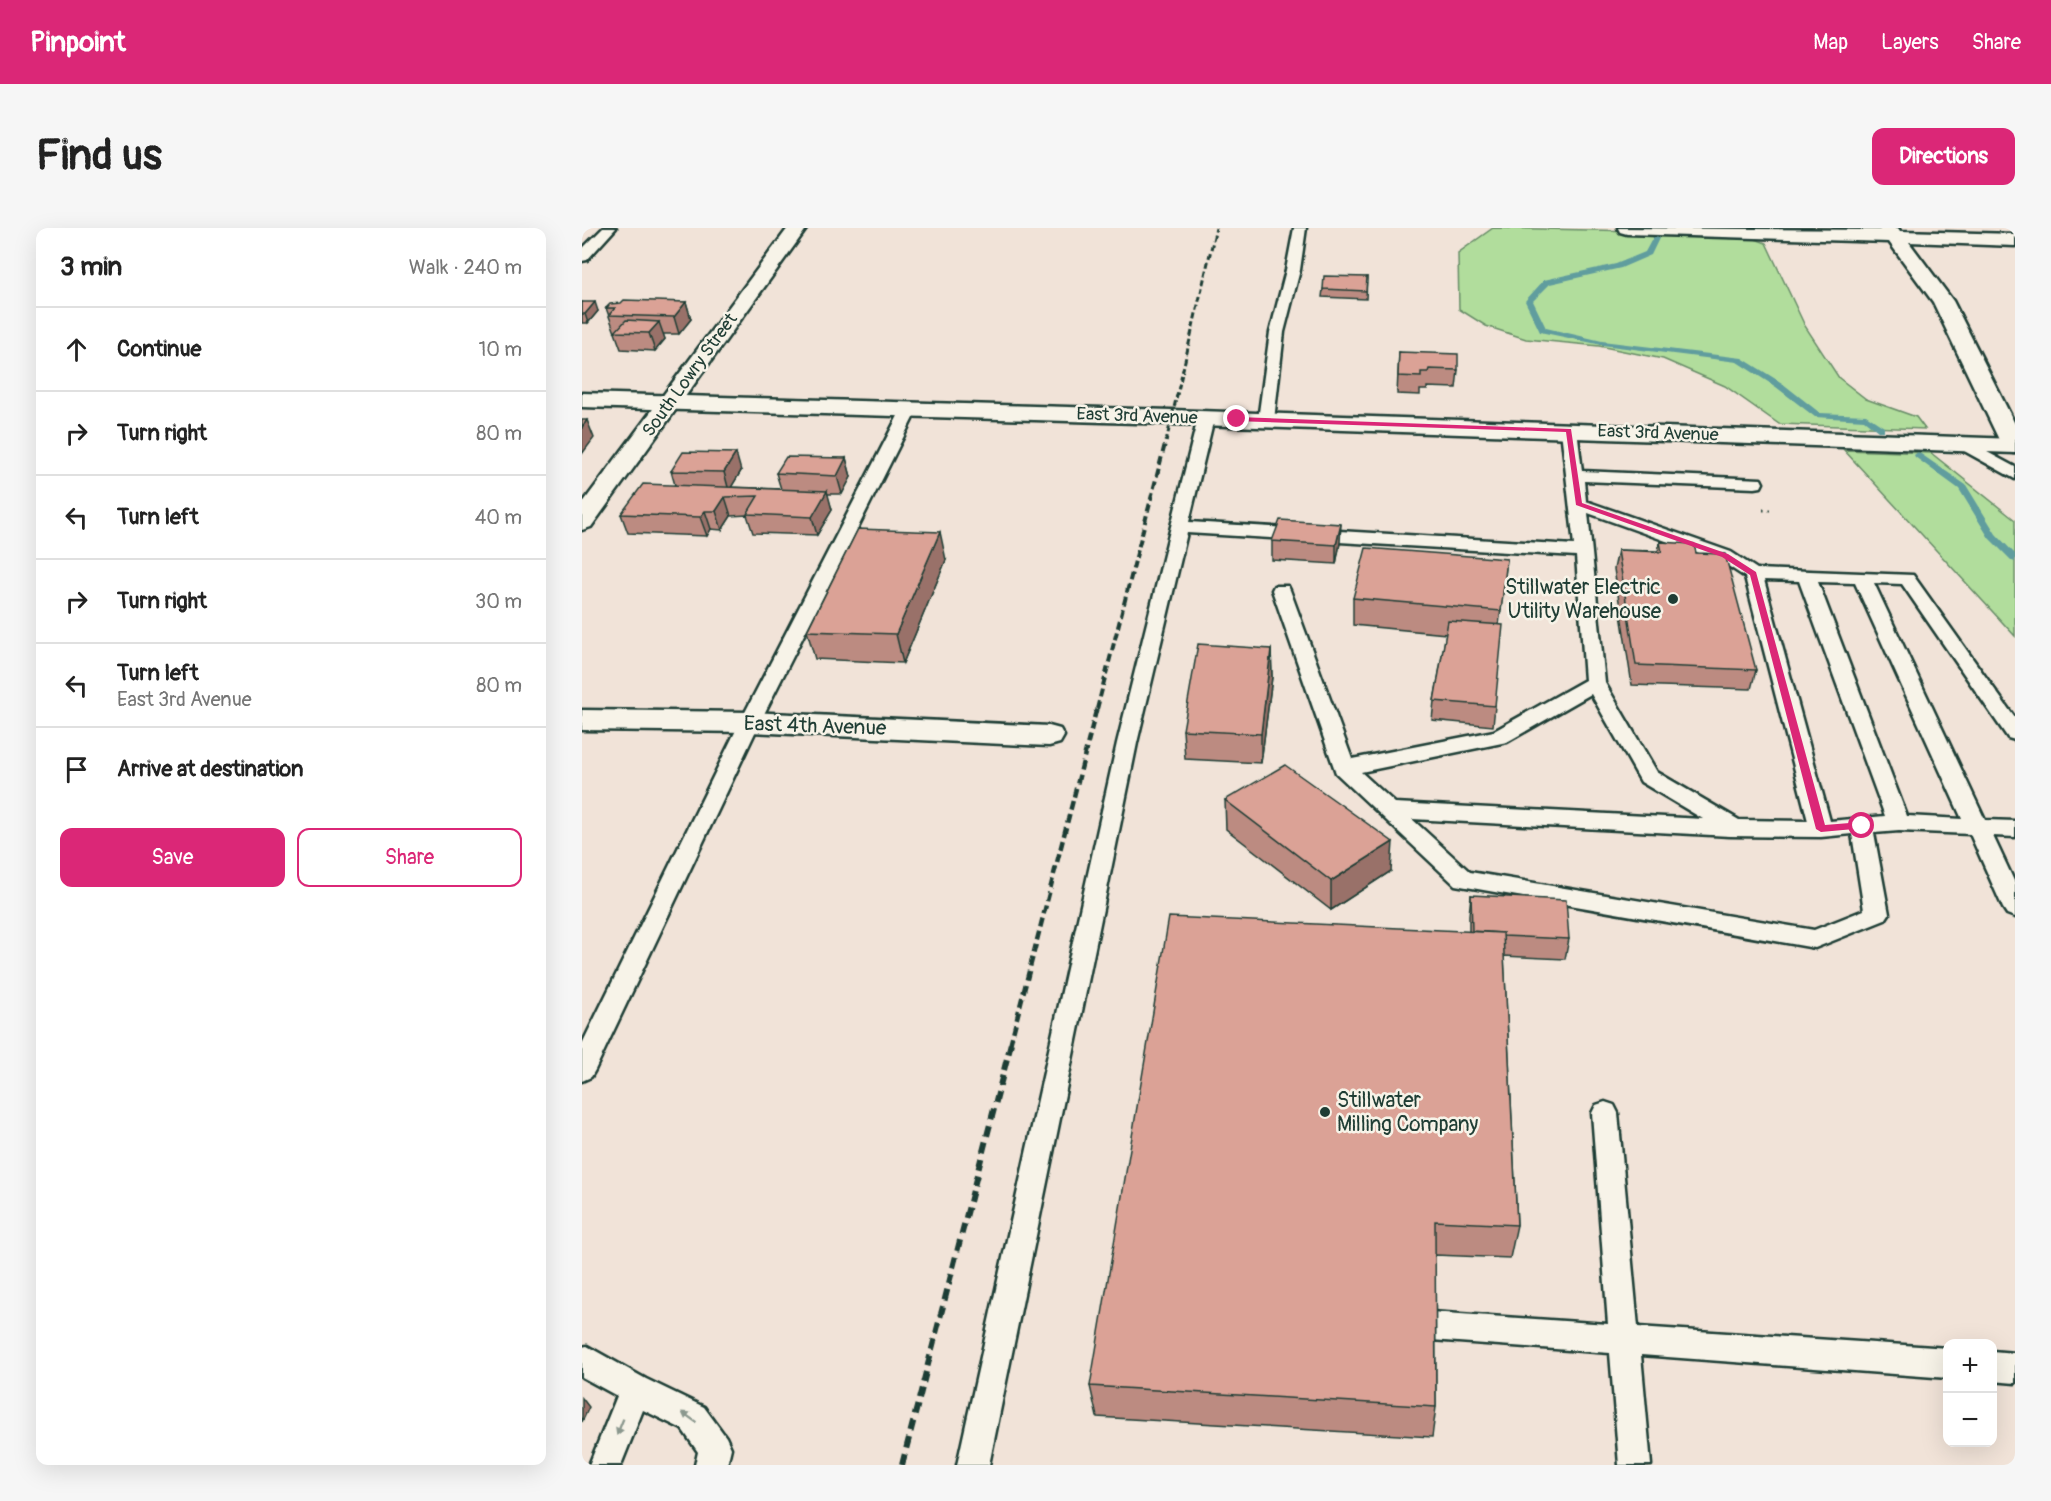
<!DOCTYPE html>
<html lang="en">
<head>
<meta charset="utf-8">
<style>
	:root { --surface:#fff; --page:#f6f6f6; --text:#222; --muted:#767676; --line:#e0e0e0; --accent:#db2777 }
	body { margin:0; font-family:Pangolin,sans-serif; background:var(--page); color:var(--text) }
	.controls { position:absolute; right:18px; bottom:18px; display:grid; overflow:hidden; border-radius:12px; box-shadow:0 6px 24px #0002 }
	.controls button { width:54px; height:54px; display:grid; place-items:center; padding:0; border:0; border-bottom:2px solid var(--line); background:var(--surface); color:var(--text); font:30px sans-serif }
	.stop { position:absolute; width:18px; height:18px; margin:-14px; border:4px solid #db2777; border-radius:50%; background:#fff }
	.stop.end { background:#db2777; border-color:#fff; box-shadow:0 2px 6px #0008 }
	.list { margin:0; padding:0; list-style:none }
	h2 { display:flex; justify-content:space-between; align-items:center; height:78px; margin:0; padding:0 24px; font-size:26px }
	h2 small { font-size:20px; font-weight:400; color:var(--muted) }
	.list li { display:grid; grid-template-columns:39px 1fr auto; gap:18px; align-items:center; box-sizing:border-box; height:84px; padding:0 24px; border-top:2px solid var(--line) }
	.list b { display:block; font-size:22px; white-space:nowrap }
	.list p { margin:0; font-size:20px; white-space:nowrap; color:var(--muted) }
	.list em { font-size:20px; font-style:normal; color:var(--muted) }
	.actions { display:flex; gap:12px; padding:18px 24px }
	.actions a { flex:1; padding:14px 0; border:2px solid var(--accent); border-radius:12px; text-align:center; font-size:21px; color:var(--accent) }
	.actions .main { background:var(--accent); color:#fff }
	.icon { flex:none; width:33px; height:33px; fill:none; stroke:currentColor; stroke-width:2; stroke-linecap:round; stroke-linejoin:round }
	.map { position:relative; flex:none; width:1433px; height:1237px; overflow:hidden; border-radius:12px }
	header { display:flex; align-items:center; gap:36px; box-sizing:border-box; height:84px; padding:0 30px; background:var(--accent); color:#fff }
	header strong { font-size:28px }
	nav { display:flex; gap:33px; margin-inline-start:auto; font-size:21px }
	.intro { display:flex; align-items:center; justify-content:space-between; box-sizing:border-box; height:144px; padding:0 36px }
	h1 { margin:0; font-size:42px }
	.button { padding:15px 27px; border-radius:12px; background:var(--accent); color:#fff; font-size:21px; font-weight:700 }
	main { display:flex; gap:36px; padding:0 36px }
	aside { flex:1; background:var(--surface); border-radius:12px; box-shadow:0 6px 24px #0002 }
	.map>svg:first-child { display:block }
	.green { fill:#b1dd9c; stroke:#688d68; stroke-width:1.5 }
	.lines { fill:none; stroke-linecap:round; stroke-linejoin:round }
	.stream { fill:#609d9e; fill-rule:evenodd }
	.lane-casing { stroke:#1f3d34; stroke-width:5 }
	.street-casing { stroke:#1f3d34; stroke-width:5 }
	.secondary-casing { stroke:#1f3d34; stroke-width:5 }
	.path { stroke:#1f3d34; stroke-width:3; stroke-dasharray:1.5 4; stroke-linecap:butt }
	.lane { fill:#f7f3e8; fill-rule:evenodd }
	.street { fill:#f7f3e8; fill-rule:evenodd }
	.secondary { fill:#f7f3e8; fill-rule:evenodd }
	.rail-far3 { stroke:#1f3d34; stroke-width:3; stroke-dasharray:6 3; stroke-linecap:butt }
	.rail-far2 { stroke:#1f3d34; stroke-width:4; stroke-dasharray:8 4; stroke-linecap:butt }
	.rail-far1 { stroke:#1f3d34; stroke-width:4.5; stroke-dasharray:9 4.5; stroke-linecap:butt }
	.rail { stroke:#1f3d34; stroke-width:6; stroke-dasharray:11 6; stroke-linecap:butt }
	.wall { fill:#bc8b81; stroke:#1f3d34; stroke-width:1.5 }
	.shaded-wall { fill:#997169; stroke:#1f3d34; stroke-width:1.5 }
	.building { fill:#dba296; stroke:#1f3d34; stroke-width:1.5 }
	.oneway { fill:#8b988e }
	.route { fill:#db2777 }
	.poi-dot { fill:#1f3d34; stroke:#f7f3e8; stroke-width:2 }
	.labels { text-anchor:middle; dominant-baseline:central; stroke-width:5; stroke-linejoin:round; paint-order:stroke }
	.far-street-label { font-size:18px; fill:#1f3d34; stroke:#f7f3e8 }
	.poi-label { font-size:21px; fill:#1f3d34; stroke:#f7f3e8; text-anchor:end }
	.street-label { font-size:21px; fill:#1f3d34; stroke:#f7f3e8 }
</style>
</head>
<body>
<header>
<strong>Pinpoint</strong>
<nav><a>Map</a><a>Layers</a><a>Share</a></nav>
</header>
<div class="intro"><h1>Find us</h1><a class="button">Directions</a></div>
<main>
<aside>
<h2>3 min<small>Walk · 240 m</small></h2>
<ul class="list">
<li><svg class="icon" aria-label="ahead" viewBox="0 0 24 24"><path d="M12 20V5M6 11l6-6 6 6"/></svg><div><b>Continue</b></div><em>10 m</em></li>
<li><svg class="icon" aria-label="right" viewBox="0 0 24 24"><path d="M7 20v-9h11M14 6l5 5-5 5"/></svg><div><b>Turn right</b></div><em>80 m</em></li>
<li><svg class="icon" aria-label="left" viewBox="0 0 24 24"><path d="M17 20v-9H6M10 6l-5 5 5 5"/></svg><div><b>Turn left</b></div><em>40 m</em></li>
<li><svg class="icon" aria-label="right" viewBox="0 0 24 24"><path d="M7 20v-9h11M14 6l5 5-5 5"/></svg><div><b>Turn right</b></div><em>30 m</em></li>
<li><svg class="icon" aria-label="left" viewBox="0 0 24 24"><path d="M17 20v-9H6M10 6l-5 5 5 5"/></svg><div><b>Turn left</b><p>East 3rd Avenue</p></div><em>80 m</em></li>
<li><svg class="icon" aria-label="arrive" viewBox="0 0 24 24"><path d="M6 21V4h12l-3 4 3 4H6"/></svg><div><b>Arrive at destination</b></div></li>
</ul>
<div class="actions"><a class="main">Save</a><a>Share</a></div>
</aside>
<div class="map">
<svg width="1433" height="1237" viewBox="0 0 1433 1237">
	<rect width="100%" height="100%" fill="#f1e3d8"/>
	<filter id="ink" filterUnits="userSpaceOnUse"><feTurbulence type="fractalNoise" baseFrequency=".0167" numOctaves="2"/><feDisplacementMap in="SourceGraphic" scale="12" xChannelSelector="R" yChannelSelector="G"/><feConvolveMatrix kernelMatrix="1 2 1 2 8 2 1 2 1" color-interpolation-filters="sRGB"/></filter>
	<g filter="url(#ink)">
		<g class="green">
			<polygon points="911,0 1157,5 1184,15 1223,98 1257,150 1284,171 1334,189 1343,201 1197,196 1143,158 1081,131 1017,118 944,111 904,98 877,81 876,25"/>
			<polygon points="1262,222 1349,225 1433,292 1433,408"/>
		</g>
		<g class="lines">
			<g class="stream">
				<polygon points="1076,0 1082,0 1069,27 1039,40 968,56 951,73 964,100 1020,113 1160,130 1200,155 1238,185 1284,187 1302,199 1302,203 1296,203 1282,192 1233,189 1194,159 1155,134 1020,117 958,104 943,73 962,52 1034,36 1063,24"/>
				<polygon points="1336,224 1384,257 1414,306 1433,326 1433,334 1430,333 1407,310 1377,261 1333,229 1332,227"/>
			</g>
			<g class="lane-casing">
				<g id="lane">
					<polygon points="21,0 34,0 5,32 0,33 0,21"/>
					<polygon points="712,0 724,0 718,42 702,104 692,192 684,197 676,192 688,104 704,42"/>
					<polygon points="327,177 335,182 178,494 13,842 9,849 0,853 0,816 158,494 319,182"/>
					<path d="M 624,185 L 632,190 L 607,294 L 992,317 L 979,202 L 987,197 L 995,202 L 1000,243 L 1179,251 L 1181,255 L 1179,259 L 1173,260 L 1002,253 L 1004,273 L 1149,324 L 1175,341 L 1331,347 L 1433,490 L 1433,512 L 1426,510 L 1320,356 L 1292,355 L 1403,592 L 1433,593 L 1433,609 L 1411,608 L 1433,655 L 1433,689 L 1425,686 L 1421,680 L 1388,606 L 1317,603 L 1292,605 L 1307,686 L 1303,692 L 1233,720 L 873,657 L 754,545 L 690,362 L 692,358 L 706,358 L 708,362 L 770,531 L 912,503 L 1003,452 L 994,328 L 605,305 L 555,515 L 407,1237 L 375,1237 L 535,515 L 616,190 ZM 1006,285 L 1137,332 L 1163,349 L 1226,593 L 1157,592 L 1075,544 L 1023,455 ZM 1182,352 L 1217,353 L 1303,588 L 1248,593 ZM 1236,354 L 1273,355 L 1380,591 L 1325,588 ZM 1009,466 L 1059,554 L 1121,591 L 813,575 L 779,544 L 925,514 ZM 830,591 L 1148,608 L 1239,609 L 1270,606 L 1282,682 L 1232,702 L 888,644 Z"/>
					<polygon points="1381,211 1433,239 1433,251 1375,219 1373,216"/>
					<polygon points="1023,874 1032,877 1036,885 1056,1099 1366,1120 1366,1150 1059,1127 1069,1237 1037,1237 1028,1125 849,1112 838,1108 834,1098 838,1088 849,1084 1026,1096 1010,885 1014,877"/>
					<polygon points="5,1118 64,1151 122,1179 144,1209 149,1220 145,1237 113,1237 116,1224 100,1201 61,1182 39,1237 7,1237 35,1168 0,1149 0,1119"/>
					<polygon points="1410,1123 1433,1125 1433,1155 1410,1153"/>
				</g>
			</g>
			<g class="street-casing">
				<g id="street">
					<polygon points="206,0 225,0 9,299 0,302 0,276"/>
					<polygon points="1036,0 1298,2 1297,0 1316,0 1318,3 1433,6 1433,18 1327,14 1371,73 1433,196 1433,225 1424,223 1420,218 1351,74 1307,14 1045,6 1038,4"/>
					<polygon points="0,482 168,484 467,498 478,501 482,508 478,515 467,518 168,504 0,502"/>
				</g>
			</g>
			<g class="secondary-casing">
				<polygon id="secondary" points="0,165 589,182 1433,211 1433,225 589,196 0,179"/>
			</g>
			<polyline class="path" points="1181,282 1192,282"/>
			<use href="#lane" class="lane"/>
			<use href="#street" class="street"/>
			<use href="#secondary" class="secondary"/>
			<polyline class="rail-far3" points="584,214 634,0"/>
			<polyline class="rail-far2" points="515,481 584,212"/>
			<polyline class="rail-far1" points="428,817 515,479"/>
			<polyline class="rail" points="320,1237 429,815"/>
		</g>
		<g class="wall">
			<polygon points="785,49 784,71 740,69 741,61"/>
			<polygon points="0,74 16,83 6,95 0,95"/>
			<polygon points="104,74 109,91 97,106 81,106 83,111 73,123 39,121 24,80"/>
			<polygon points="817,124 876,142 874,160 845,159 845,162 838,162 838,167 815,166"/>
			<polygon points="264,230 269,249 260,266 245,266 250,282 235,307 171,305 165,287 149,288 140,302 129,301 125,308 46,305 39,286 93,257 89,243 159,243 149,259 199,261 194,245"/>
			<polygon points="690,313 758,315 754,336 690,332"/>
			<polygon points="1078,314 1114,325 1174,442 1169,461 1050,457 1032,341 1036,322 1076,323"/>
			<polygon points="925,331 917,397 913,478 911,498 850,492 852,473 864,406 771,397 771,370"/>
			<polygon points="364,332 321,435 233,431 225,403"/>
			<polygon points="689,421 690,449 679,535 603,531 601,502"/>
			<polygon points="643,572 809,643 749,682 644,601"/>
			<polygon points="889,667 987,711 983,731 922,728 935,997 928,1030 853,1027 854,1179 850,1209 515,1189 508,1158 887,703 887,687"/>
		</g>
		<g class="shaded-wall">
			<polygon points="13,74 16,83 6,95 3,86"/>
			<polygon points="104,74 109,91 97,106 92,89"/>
			<polygon points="77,94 83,111 73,123 67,105"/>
			<polygon points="5,192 12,210 0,226 0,199"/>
			<polygon points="154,225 159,243 147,263 142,244"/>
			<polygon points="264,230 269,249 260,266 255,248"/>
			<polygon points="245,263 250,282 235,307 230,289"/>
			<polygon points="143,269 149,288 140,302 134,283"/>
			<polygon points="123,283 129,301 125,308 118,289"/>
			<polygon points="759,296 758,315 754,336 754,317"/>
			<polygon points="358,304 364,332 321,435 314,406"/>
			<polygon points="689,421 690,449 679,535 679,506"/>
			<polygon points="811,614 809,643 749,682 749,653"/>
			<polygon points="0,1170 7,1179 0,1194"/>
		</g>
		<g class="building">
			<polygon points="742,48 785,49 784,63 741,61"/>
			<polygon points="42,72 104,74 92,89 27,87 33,80 24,80 28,76 39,75"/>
			<polygon points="0,74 13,74 3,86 0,86"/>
			<polygon points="44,92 77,94 67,105 33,104"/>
			<polygon points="817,124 876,126 876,142 847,141 846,144 839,144 839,149 816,148"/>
			<polygon points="0,192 5,192 0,199"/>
			<polygon points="101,224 154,225 142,244 89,243"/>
			<polygon points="204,229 264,230 255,248 194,245"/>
			<polygon points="61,256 245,263 230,289 165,286 176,268 143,269 134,283 123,283 118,289 39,286"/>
			<polygon points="698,292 759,296 754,317 690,313"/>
			<polygon points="276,301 358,304 314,406 225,403"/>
			<polygon points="1078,314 1112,316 1114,325 1143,326 1174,442 1054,437 1036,322 1080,324"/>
			<polygon points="784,320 925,331 919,383 771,370"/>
			<polygon points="866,393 921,397 913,478 852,473"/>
			<polygon points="616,416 689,421 679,506 601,502"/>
			<polygon points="703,537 811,614 749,653 643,572"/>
			<polygon points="889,667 984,672 987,711 921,708 921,705 890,703"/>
			<polygon points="587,689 921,705 935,997 853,993 854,1179 508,1158"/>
		</g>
		<defs><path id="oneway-solid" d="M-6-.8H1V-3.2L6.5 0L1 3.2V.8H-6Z" transform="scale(1.5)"/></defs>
		<g class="oneway">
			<use href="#oneway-solid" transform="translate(107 1189) rotate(-145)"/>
			<use href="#oneway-solid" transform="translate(38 1199) rotate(112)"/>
		</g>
	</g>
	<polygon class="route" points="655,189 989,201 1000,275 1146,326 1174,344 1243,597 1280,594 1283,595 1283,600 1239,604 1234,601 1168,347 1140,329 994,277 984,204 652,193"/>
	<g class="poi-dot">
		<circle cx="1091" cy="371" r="6"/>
		<circle cx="743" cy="884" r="6"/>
	</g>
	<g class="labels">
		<g class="far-street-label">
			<text transform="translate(108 147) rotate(-54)">South Lowry Street</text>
			<text transform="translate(555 188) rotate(2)">East 3rd Avenue</text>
			<text transform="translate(1076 205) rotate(2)">East 3rd Avenue</text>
		</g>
		<g class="poi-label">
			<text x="1079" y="359">Stillwater Electric<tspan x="1079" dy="24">Utility Warehouse</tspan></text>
			<text x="755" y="872" text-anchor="start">Stillwater<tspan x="755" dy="24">Milling Company</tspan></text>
		</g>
		<g class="street-label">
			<text transform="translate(233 498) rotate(2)">East 4th Avenue</text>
		</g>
	</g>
</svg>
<div class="controls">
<button>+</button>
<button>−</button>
</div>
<div class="stop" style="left:1280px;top:598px"></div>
<div class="stop end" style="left:655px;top:191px"></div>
</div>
</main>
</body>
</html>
